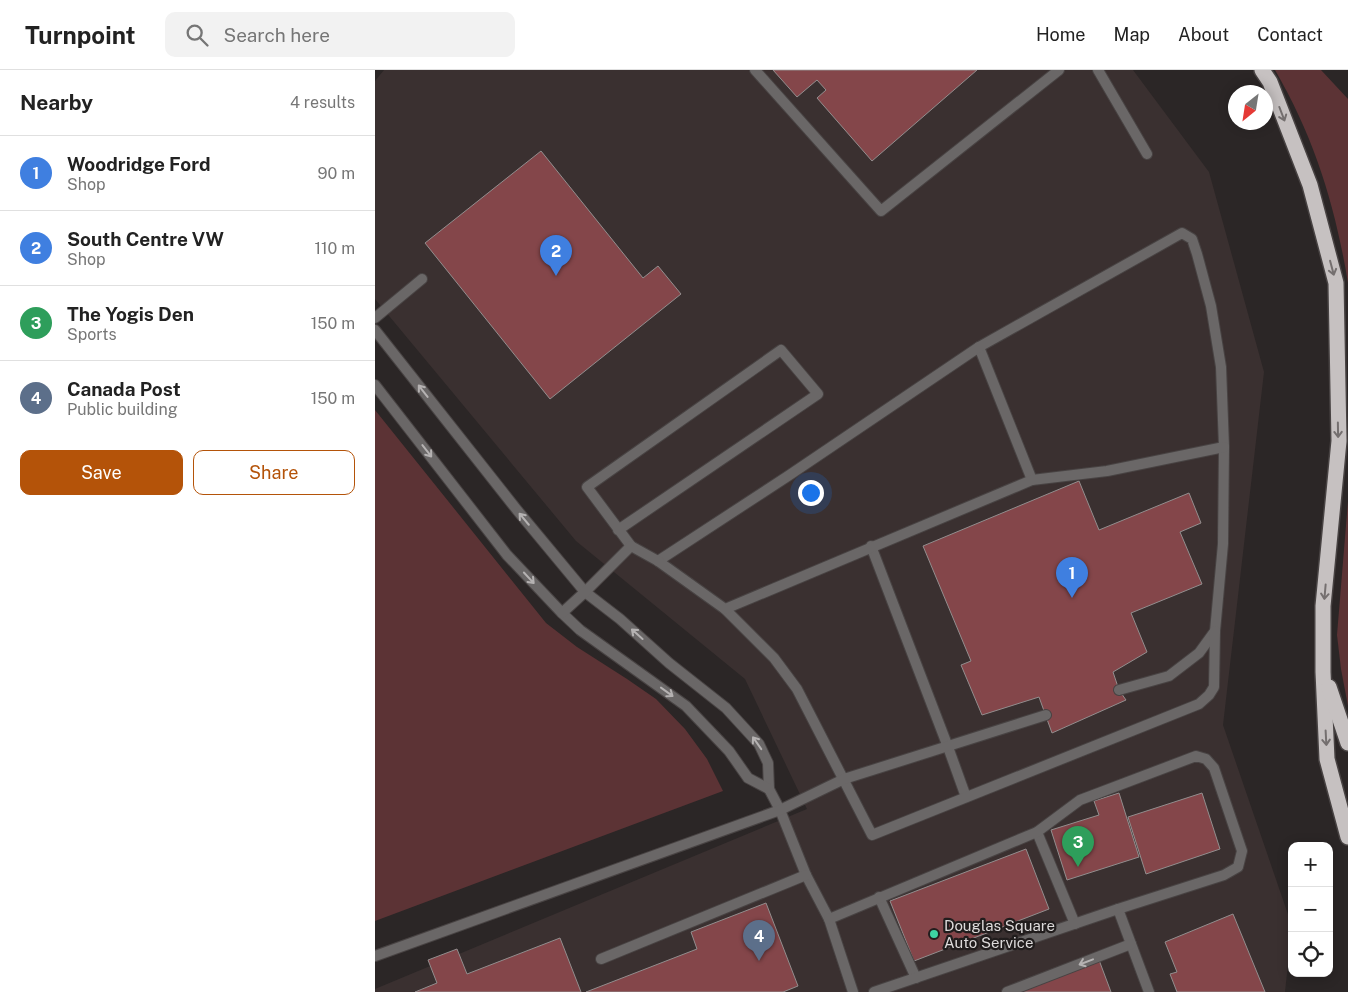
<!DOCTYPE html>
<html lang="en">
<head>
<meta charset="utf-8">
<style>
	:root { --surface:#fff; --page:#f2f2f2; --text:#222; --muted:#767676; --line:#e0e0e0; --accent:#b45309 }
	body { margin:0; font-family:"Public Sans",sans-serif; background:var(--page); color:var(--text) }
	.controls { position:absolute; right:15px; bottom:15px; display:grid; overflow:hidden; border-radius:10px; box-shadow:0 2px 12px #0003 }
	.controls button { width:45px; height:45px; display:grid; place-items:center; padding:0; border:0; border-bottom:1px solid var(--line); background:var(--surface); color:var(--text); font:25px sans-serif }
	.compass { position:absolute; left:853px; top:15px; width:45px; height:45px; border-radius:50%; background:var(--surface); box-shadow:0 2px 12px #0003; rotate:210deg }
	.you { position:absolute; left:435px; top:422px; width:18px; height:18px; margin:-12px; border:4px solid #fff; border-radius:50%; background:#1a73e8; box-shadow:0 0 0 8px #1a73e833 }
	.badge { display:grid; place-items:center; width:32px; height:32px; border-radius:50%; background:var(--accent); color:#fff; font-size:16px; font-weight:700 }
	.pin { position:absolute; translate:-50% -41px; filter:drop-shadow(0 1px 2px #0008) }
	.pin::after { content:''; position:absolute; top:26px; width:18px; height:15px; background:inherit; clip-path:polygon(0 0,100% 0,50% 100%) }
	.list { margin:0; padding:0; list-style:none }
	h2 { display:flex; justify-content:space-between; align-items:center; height:65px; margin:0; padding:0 20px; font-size:21px }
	h2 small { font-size:16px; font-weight:400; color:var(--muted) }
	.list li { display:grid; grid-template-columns:32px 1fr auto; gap:15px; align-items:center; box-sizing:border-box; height:75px; padding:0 20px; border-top:1px solid var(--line) }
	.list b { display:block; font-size:19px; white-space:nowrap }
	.list p { margin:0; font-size:16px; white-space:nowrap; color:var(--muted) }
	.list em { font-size:16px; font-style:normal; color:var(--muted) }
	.actions { display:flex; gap:10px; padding:15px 20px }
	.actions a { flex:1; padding:11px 0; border:1px solid var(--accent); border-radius:10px; text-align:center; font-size:18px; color:var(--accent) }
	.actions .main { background:var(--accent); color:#fff }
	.icon { flex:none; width:28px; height:28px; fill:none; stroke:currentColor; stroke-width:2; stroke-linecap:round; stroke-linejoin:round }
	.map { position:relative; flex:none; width:973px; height:922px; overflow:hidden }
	header { display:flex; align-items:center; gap:30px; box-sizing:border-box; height:70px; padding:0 25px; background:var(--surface); border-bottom:1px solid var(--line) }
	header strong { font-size:24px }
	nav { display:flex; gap:28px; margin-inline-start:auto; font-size:18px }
	.search { width:350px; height:45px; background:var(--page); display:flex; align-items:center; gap:12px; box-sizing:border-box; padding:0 18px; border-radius:10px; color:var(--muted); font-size:19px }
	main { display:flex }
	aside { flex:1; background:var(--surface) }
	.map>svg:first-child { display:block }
	.built { fill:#3a3030 }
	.green { fill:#5c3335 }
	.building { fill:#84464a; stroke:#938e8e }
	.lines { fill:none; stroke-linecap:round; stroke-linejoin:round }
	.lane-casing { stroke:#484343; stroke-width:12 }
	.highway-casing { stroke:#484343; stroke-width:18 }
	.lane { stroke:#6a6767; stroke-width:10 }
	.highway { stroke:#c6c1c1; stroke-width:15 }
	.oneway { stroke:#746f6f }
	.oneway2 { stroke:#b5b2b2 }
	.poi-dot { fill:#3dd4a3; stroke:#211d1d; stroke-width:2 }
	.labels { text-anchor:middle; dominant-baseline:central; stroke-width:4.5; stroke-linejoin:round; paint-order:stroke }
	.poi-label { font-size:15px; fill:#dedbdb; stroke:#211d1d; text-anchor:start }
</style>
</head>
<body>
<header>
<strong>Turnpoint</strong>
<div class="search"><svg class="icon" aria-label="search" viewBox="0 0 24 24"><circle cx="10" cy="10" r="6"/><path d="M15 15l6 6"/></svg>Search here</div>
<nav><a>Home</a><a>Map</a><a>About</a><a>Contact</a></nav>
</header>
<main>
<aside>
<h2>Nearby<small>4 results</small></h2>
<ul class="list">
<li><span class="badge" style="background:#3f7fe0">1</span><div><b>Woodridge Ford</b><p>Shop</p></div><em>90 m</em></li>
<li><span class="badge" style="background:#3f7fe0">2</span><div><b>South Centre VW</b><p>Shop</p></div><em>110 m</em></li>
<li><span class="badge" style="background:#2e9e5b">3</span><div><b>The Yogis Den</b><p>Sports</p></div><em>150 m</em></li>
<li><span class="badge" style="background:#5c6f8a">4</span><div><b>Canada Post</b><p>Public building</p></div><em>150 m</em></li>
</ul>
<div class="actions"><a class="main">Save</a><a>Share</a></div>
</aside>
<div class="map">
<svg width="973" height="922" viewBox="0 0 973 922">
	<rect width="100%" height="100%" fill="#2b2626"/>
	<polygon class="built" points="9,0 758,0 834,102 889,302 848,655 917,856 910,922 0,922 0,919 432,739 370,609 201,471 0,229 0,11"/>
	<g class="green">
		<path d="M 900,0 L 946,0 L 973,29 L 973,213 C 960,135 940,69 900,0 Z"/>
		<polygon points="0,340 171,553 202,577 252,609 281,629 310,659 332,689 348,721 0,851"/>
		<polygon points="973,431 973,636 966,599 962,565"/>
	</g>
	<g class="building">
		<polygon points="398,0 602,0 497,91 442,28 451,20 442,10 422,27"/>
		<polygon points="166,81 268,208 283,196 306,224 175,329 50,173"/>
		<polygon points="704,411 724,460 814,423 826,453 805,462 827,514 756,543 772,582 738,602 744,620 751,630 677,663 664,627 607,645 586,595 596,591 548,476"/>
		<polygon points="744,723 764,787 692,810 676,760 724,745 719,731"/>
		<polygon points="827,723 845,779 771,804 753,747"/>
		<polygon points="651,779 674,839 539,891 515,831"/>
		<polygon points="391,833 423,916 408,922 211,922 322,879 316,862"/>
		<polygon points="858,844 890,922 802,922 795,904 802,902 790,872"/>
		<polygon points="185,868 206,922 40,922 62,913 53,890 82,879 92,904"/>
		<polygon points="724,890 736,922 642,922"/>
	</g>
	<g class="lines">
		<g class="lane-casing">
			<g id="lane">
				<polyline points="380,0 506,141 684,0"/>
				<polyline points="723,0 772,84"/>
				<polyline points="0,248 47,209"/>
				<polyline points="0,260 142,440 210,522 245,549 294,593 351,638 384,674 393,693 394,719 405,740 431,805 454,849 478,922"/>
				<polyline points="604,277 657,410"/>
				<polyline points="0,315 132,485 187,543 205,560 311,636 354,681 373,708 394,719"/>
				<polyline points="243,460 443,324 406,280 212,417 256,476"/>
				<polyline points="496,476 573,677 591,727"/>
				<polyline points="283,491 413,406 604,277 807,163 817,169 822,184 836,236 846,297 849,377 848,474 840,561 824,583 794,606 744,620"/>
				<polyline points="350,539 399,588 422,619 497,765 824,634 834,625 839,617 840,561"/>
				<polyline points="187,543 210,522 256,476 283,491 350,539 657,410 732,401 849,377"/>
				<polyline points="662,762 700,854"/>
				<polyline points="504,827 541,908"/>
				<polyline points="454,849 662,762 705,730 821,686 831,689 839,698 867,781 863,797 849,805 743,839 774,922"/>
				<polyline points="0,886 405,740 469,709 671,645"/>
				<polyline points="226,889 431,805"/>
				<polyline points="499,922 743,839"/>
				<polyline points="632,922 756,874"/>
			</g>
		</g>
		<g class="highway-casing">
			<g id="highway">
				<polyline points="887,0 895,12 935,115 961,213 964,371 948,536 948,602 952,689 973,767"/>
				<polyline points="954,617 973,673"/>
			</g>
		</g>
		<use href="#lane" class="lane"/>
		<use href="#highway" class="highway"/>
	</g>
	<defs><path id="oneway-shaft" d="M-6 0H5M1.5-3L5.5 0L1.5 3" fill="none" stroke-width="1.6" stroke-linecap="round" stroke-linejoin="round" transform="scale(1.25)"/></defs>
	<g class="oneway">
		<use href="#oneway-shaft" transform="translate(907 44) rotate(69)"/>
		<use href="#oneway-shaft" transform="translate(957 198) rotate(75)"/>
		<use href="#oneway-shaft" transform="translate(963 360) rotate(89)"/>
		<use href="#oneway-shaft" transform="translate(950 522) rotate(95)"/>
		<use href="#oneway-shaft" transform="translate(951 668) rotate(87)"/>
	</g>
	<g class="oneway2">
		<use href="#oneway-shaft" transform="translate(48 321) rotate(-128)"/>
		<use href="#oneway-shaft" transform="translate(52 381) rotate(52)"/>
		<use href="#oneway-shaft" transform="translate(149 449) rotate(-130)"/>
		<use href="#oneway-shaft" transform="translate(154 508) rotate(47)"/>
		<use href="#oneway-shaft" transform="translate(262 564) rotate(-138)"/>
		<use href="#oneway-shaft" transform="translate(292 622) rotate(36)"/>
		<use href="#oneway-shaft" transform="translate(382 673) rotate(-125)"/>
		<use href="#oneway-shaft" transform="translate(711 892) rotate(159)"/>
	</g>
	<circle class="poi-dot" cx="559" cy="864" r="5"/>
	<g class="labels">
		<g class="poi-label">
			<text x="569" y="855">Douglas Square<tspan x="569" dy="17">Auto Service</tspan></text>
		</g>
	</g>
</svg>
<div class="controls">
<button>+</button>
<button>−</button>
<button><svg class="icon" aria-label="locate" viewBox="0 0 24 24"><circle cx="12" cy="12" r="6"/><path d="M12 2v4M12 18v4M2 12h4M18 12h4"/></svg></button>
</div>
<svg class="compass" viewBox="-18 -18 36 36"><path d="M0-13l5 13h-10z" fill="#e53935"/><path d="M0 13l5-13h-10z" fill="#767676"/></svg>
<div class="you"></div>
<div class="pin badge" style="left:697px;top:528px;background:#3f7fe0">1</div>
<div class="pin badge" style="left:181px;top:206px;background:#3f7fe0">2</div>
<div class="pin badge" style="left:703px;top:797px;background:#2e9e5b">3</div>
<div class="pin badge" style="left:384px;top:891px;background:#5c6f8a">4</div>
</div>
</main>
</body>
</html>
